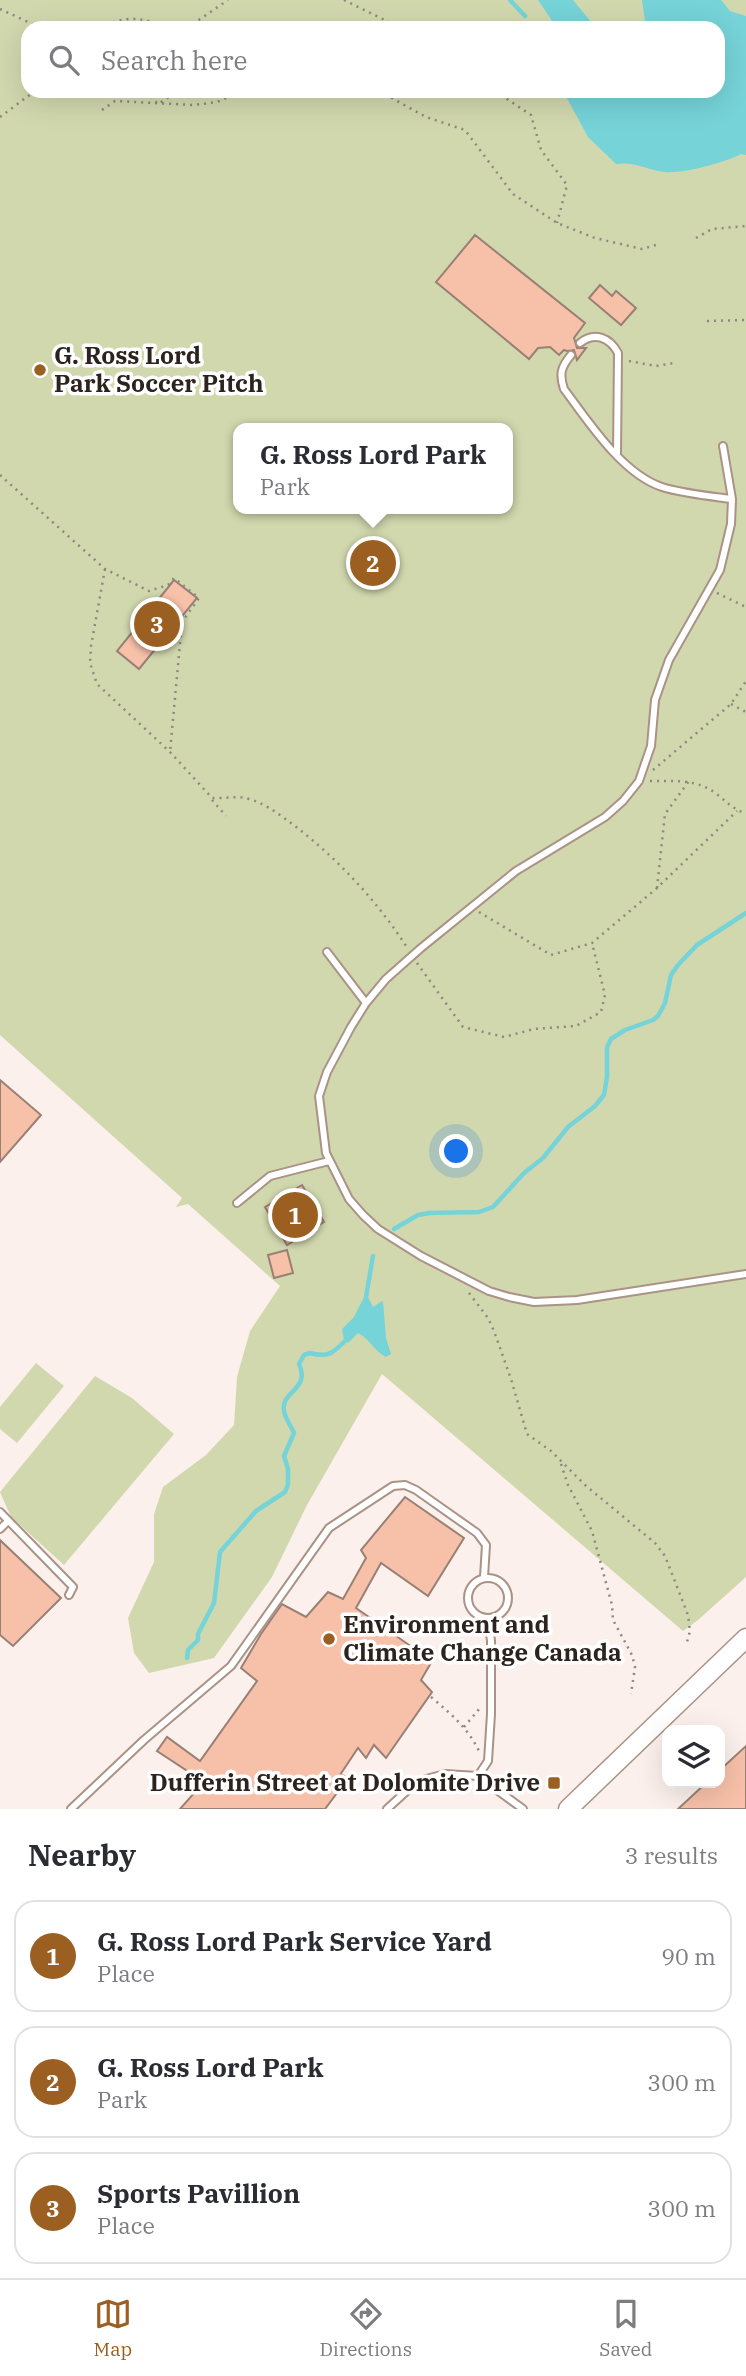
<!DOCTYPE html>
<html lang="en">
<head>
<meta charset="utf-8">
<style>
  :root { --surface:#fff; --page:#f2f2f3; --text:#2b2b33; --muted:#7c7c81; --line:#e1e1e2; --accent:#9b5f21 }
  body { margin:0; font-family:"IBM Plex Serif",serif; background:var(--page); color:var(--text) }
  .controls { position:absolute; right:21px; bottom:21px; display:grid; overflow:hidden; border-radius:14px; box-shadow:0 7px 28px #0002 }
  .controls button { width:63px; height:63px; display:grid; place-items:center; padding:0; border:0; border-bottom:2px solid var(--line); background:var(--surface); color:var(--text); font:35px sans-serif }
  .you { position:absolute; left:457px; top:1152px; width:24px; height:24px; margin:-18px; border:5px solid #fff; border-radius:50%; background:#1a73e8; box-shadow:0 0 0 10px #1a73e833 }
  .badge { display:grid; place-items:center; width:46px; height:46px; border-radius:50%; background:var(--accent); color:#fff; font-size:23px; font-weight:700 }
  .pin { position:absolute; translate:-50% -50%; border:4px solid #fff; box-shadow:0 2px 7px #0006 }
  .popup { position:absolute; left:233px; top:423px; width:280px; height:91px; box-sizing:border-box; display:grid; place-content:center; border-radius:14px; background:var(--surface); filter:drop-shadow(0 2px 5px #0005); font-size:23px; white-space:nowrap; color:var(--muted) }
  .popup b { font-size:26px; color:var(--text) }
  .popup::after { content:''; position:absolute; left:50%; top:100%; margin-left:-14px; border:14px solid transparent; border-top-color:var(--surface) }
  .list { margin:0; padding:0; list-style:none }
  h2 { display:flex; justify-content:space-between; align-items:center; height:91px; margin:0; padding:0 28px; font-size:30px }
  h2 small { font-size:23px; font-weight:400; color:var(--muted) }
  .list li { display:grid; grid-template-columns:46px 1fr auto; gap:21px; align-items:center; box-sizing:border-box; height:112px; margin:0 14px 14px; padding:0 14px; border:2px solid var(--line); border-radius:21px }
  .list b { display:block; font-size:26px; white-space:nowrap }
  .list p { margin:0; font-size:23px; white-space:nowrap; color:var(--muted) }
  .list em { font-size:23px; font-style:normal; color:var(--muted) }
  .icon { flex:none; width:38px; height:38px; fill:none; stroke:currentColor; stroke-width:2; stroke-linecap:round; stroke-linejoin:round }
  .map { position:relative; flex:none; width:746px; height:1809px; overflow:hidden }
  .search { position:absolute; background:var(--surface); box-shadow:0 7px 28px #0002; left:21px; right:21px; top:21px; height:77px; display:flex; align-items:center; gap:18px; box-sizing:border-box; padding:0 24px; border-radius:21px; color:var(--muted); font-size:26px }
  .sheet { height:469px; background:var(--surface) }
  nav { display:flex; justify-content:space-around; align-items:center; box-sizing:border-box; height:98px; border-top:2px solid var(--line); background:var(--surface); font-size:19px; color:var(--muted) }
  nav a { display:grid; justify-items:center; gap:4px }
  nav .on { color:var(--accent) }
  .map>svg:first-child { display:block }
  .green { fill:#d1d8ae; fill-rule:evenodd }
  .water { fill:#76d3d8 }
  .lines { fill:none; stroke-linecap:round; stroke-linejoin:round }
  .stream { stroke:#76d3d8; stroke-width:4.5 }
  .building { fill:#f7c0a8; stroke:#988075; stroke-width:2 }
  .service-casing { stroke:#ab9286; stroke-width:10 }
  .secondary-casing { stroke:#ab9286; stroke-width:21 }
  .path { stroke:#908681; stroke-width:2.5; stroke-dasharray:2 5; stroke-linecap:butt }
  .service { stroke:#fff; stroke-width:6 }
  .secondary { stroke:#fff; stroke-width:18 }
  .poi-dot { fill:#9b5f21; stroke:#fff; stroke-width:2.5 }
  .labels { text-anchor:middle; stroke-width:7; stroke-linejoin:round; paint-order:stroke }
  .poi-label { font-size:24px; font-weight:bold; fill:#2d231e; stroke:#fff; text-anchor:start }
</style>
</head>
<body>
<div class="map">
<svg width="746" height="1809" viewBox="0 0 746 1809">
  <rect width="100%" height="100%" fill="#fbf0eb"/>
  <path class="green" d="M 0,0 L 746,0 L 746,1577 L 698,1620 L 683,1631 L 382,1374 L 307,1505 L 272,1577 L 214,1658 L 149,1673 L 134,1653 L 128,1618 L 154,1562 L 154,1514 L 163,1487 L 206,1455 L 234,1425 L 237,1377 L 250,1331 L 280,1286 L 188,1204 L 176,1207 L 182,1198 L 0,1035 ZM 28,28 L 718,28 L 718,91 L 28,91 ZM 238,428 L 508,428 L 508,509 L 238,509 Z
    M 36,1363 L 64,1386 L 17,1443 L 0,1429 L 0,1407 Z
    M 95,1376 L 132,1398 L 174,1434 L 64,1565 L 11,1517 L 0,1492 Z"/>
  <path class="water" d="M 538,0 L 573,0 L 596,28 L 557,28 Z
    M 642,0 L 721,0 L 730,11 L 746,16 L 746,155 L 741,154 C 726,162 683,174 665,172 C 648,170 634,161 616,164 L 588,137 L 563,91 L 718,91 L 718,28 L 646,28 Z
    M 364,1297 L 368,1297 L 373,1307 L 382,1301 L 383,1302 L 386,1338 L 391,1354 L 386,1357 C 375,1352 370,1339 358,1333 L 348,1343 L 344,1340 L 342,1329 L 354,1317 Z"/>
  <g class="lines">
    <path class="stream" d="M 510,0 L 525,16
      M 394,1229 L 418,1215 L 429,1213 L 479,1212 L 493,1207 L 524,1173 L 543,1158 L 568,1127 L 595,1106 L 604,1095 L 607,1077 L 607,1047 L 611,1039 L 625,1030 L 653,1020 L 658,1016 L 665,1003 L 671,975 L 678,965 L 697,945 L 746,913
      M 366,1297 L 373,1256
      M 187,1658 L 188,1650 L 198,1640 L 198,1634 L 214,1603 L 220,1552 L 256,1511 L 285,1492 L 288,1484 L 288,1469 L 284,1456 L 294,1433 C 291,1426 285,1418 284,1411 C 280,1391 311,1390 299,1364 L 304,1355 L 310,1353 C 328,1358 333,1353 345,1341"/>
  </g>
  <path class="building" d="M 475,235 L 585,323 L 574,338 L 577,348 L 586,348 L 577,360 L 574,350 L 567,351 L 564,350 L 559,355 L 550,347 L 538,348 L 529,359 L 436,282 Z
    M 600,285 L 612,296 L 616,291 L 636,308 L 621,325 L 589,298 Z
    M 174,580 L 197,598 L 139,669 L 117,651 Z
    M 0,1080 L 41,1115 L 0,1162 Z
    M 302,1185 L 324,1222 L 287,1245 L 265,1207 Z
    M 287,1250 L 293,1273 L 274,1278 L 268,1255 Z
    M 405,1497 L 464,1538 L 428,1596 L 381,1563 L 356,1608 L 432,1661 L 421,1680 L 432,1692 L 386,1758 L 374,1745 L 366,1758 L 358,1748 L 340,1775 L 349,1777 L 325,1809 L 180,1809 L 204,1782 L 157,1751 L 167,1737 L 200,1761 L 257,1681 L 241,1668 L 261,1634 L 282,1604 L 306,1617 L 328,1592 L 343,1599 L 366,1558 L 361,1550 Z
    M 0,1540 L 61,1598 L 13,1646 L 0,1635 Z
    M 746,1746 L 746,1809 L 678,1809 L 706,1783 L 720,1783 L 720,1770 Z"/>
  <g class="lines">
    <defs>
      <path id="service" d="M 580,343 C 595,331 610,338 618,353 L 617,454
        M 571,355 C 561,367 559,374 564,389 C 588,421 622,474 662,487 C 685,494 709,496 732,499
        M 723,446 L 732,499 L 731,524 L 720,570 L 669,660 L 655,700 L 651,746 L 639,781 L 623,801 L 605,817 L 516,871 L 421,948 L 386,979 L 366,1003 L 351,1027 L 327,1072 L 319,1096 L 326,1153 L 349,1199 L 363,1215 L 378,1229 L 421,1256 L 489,1291 L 509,1297 L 534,1302 L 577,1300 L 746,1274
        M 327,952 L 366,1003
        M 237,1203 L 270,1176 L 329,1161
        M 0,1512 L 73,1587 L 69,1595
        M 0,1529 L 8,1521
        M468 1598a20 20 0 1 1 40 0a20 20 0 1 1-40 0Z
        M 478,1776 L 488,1761 L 491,1714 L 491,1641 L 488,1618
        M 71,1809 L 144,1740 L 231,1666 L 329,1528 L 393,1486 L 405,1485 L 416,1490 L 477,1533 L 486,1545 L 484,1577
        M 387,1809 L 411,1787 L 426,1779 L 445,1774 L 478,1776 L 523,1809"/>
      <path id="secondary" d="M 568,1809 L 746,1638"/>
    </defs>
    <use href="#service" class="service-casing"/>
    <use href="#secondary" class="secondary-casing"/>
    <path class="path" d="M 344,0 L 401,28
      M 0,9 L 41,28
      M 100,28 C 122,16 143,16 166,28
      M 187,28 L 228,0
      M 146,91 L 158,104 L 178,91
      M 379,91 L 426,117 L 465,130 L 513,194 L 557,223 L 595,238 L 642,249 L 659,244
      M 495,91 L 531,115 L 541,150 L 567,185 L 557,223
      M 102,110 L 115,101 L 194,105 L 217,102 L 243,91
      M 0,117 L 35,91
      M 696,238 L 712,229 L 746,226
      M 707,321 L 746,320
      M 629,361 L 656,366 L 674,363
      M 0,475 L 105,569 L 149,591 L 168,585 L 174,578 L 199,598 L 182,622 L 170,752
      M 105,569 L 91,646 L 90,663 L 97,684 L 170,752 L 212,798 C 224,799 236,795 249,799 C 267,804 281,816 295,826 C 339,860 378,902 408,949
      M 717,593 L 746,607
      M 731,704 L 746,712
      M 653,770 L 731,704 L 746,681
      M 650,781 C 673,781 695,779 714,792 C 725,800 733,810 746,813
      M 212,800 L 226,816
      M 657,888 L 665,814 L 689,781
      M 479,912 L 551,955 L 592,943 L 657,888 L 737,811
      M 417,963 L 463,1027 L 504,1037 L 534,1029 L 576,1026 L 601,1012 L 605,995 L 592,943
      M 469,1293 L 488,1318 L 494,1331 L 511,1379 L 527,1434 L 551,1451 L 585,1485 L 655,1543 L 665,1556 L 688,1615 L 690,1631 L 687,1642
      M 561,1464 L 568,1485 L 592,1531 L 612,1605 L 613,1620 L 632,1655 L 635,1667 L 631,1694
      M 431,1697 C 451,1714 467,1727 479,1751
      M 464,1727 L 480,1708"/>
    <use href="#service" class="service"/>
    <use href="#secondary" class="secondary"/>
  </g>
  <g class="poi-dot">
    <circle cx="40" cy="370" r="7"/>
    <circle cx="329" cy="1639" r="7"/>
    <rect x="547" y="1776" width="14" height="14" rx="3.5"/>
  </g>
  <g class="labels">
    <g class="poi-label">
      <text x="54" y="364">G. Ross Lord<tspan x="54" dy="28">Park Soccer Pitch</tspan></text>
      <text x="343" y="1633">Environment and<tspan x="343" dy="28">Climate Change Canada</tspan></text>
      <text x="540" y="1791" text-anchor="end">Dufferin Street at Dolomite Drive</text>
    </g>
  </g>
</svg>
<div class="controls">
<button><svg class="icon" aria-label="layers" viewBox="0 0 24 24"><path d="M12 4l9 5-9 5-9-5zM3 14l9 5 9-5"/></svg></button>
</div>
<div class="you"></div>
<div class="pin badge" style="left:295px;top:1215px">1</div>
<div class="pin badge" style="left:373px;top:563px">2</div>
<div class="popup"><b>G. Ross Lord Park</b>Park</div>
<div class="pin badge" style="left:157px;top:624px">3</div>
<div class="search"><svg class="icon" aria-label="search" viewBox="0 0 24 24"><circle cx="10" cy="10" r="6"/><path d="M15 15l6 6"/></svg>Search here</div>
</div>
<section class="sheet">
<h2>Nearby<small>3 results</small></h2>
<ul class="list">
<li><span class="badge">1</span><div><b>G. Ross Lord Park Service Yard</b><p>Place</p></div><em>90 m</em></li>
<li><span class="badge">2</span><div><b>G. Ross Lord Park</b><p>Park</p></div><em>300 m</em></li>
<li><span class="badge">3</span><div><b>Sports Pavillion</b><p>Place</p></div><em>300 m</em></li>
</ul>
</section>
<nav>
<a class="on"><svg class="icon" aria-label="map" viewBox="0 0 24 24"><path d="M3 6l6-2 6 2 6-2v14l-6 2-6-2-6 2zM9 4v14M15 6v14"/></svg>Map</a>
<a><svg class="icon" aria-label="directions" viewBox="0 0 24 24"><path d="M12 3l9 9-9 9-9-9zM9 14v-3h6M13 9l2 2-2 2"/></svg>Directions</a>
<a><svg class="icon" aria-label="saved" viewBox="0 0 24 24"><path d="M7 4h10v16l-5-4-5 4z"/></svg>Saved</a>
</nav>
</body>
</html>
